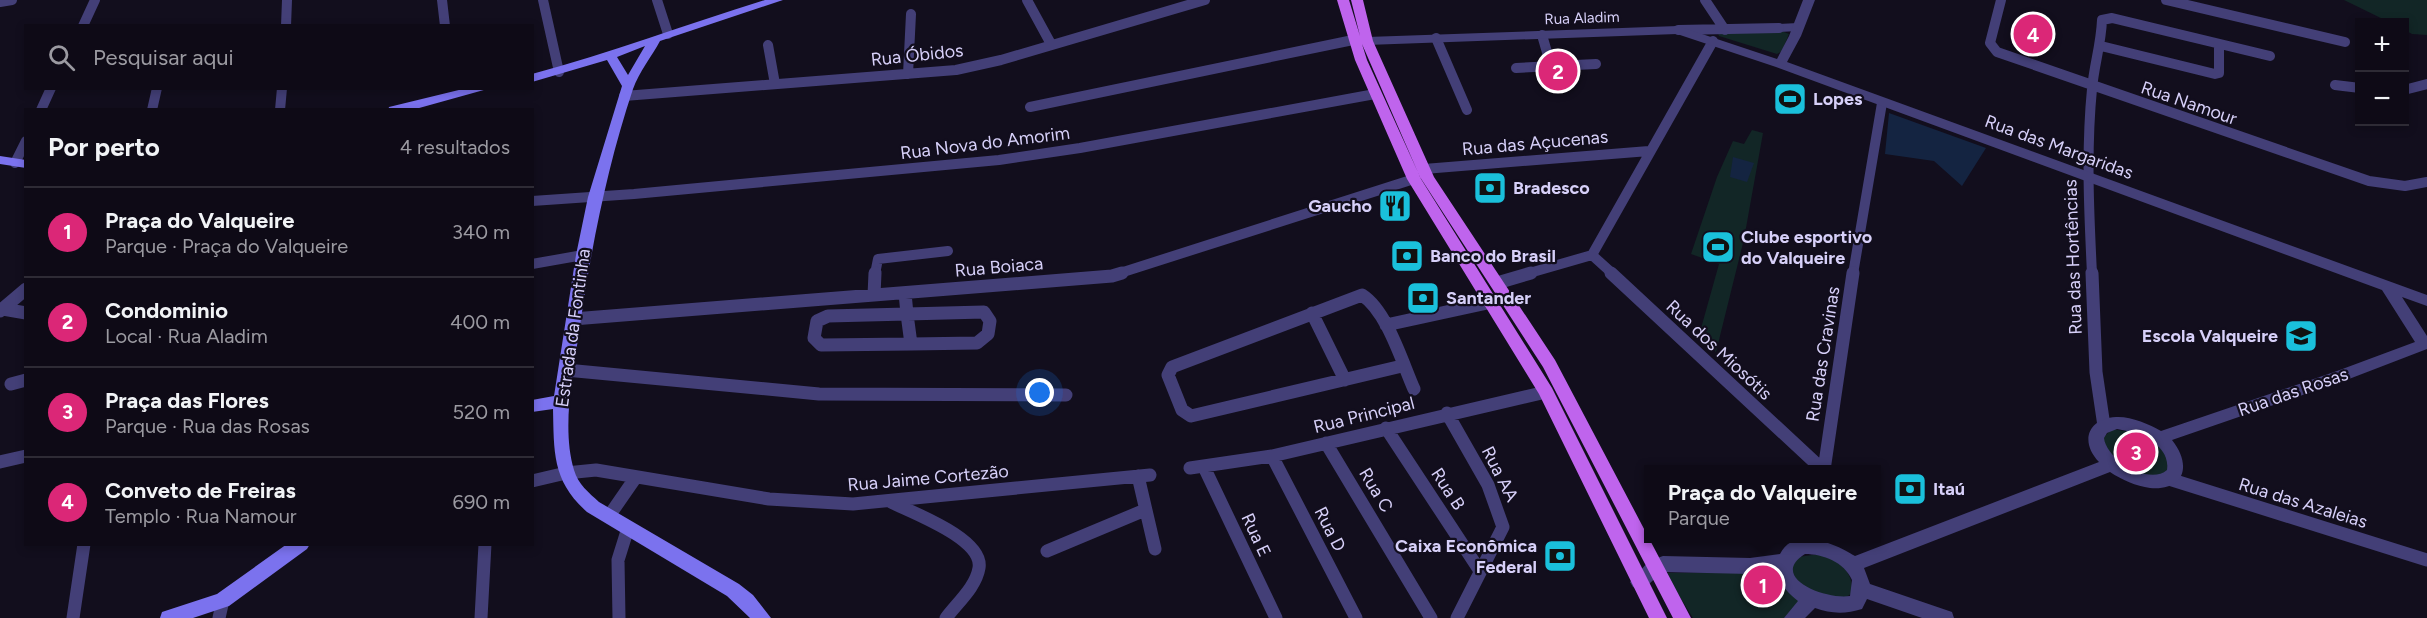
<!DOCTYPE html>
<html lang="pt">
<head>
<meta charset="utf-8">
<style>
  :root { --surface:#0e0a16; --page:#1c1823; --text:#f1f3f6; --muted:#9b9aa1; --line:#2e2b35; --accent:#db2777 }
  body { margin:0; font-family:Figtree,sans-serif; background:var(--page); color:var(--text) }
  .controls { position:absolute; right:18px; top:18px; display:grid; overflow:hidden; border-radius:0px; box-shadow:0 3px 9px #0003 }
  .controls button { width:54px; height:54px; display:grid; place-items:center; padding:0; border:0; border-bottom:2px solid var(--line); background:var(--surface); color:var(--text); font:30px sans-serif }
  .you { position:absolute; left:1040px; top:393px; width:21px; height:21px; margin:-15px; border:4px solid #fff; border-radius:50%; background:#1a73e8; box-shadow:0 0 0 9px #1a73e833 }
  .badge { display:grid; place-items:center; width:39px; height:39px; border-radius:50%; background:var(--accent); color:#fff; font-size:20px; font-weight:700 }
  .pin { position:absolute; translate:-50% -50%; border:3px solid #fff; box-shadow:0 2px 6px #0006 }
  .popup { position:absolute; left:1644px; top:465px; width:237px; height:78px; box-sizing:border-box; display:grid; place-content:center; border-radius:0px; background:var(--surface); filter:drop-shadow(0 2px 4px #0005); font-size:20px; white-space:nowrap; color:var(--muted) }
  .popup b { font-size:22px; color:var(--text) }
  .popup::after { content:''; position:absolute; left:50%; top:100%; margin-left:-12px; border:12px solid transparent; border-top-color:var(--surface) }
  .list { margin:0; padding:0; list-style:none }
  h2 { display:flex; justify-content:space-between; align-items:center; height:78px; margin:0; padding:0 24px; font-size:26px }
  h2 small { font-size:20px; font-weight:400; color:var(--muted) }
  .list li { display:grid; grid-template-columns:39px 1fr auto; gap:18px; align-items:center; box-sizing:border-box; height:90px; padding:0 24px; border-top:2px solid var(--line) }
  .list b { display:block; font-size:22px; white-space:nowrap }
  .list p { margin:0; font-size:20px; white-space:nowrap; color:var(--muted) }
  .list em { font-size:20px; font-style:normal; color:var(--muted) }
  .icon { flex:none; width:33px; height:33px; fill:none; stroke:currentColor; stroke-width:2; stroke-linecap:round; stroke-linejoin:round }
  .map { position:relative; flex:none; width:2427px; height:618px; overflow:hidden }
  .search { position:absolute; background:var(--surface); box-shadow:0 3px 9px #0003; left:24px; top:24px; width:510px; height:66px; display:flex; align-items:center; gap:15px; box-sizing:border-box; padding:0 21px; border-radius:0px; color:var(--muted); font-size:22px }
  .panel { position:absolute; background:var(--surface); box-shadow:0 3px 9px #0003; left:24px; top:108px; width:510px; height:438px; border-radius:0px }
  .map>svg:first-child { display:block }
  .green { fill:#122626 }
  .water { fill:#142441 }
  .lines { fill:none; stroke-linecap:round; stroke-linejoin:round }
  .pedestrian { stroke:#433f77; stroke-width:8 }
  .minor-far1 { stroke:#433f77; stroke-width:10 }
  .minor { stroke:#433f77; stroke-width:13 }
  .tertiary { fill:#433f77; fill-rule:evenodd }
  .secondary { fill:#7b72ee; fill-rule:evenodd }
  .primary { fill:#bf64ed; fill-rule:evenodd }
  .labels { text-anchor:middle; stroke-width:4.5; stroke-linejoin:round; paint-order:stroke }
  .far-street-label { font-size:15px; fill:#d7d0f9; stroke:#120e1d }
  .street-label { font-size:18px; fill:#d7d0f9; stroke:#120e1d }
  .poi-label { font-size:18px; font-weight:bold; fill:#d7d0f9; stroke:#120e1d; text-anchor:start }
</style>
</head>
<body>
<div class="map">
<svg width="2427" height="618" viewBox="0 0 2427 618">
  <rect width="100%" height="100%" fill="#120e1d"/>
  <path class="green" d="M 2344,0 L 2427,0 L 2427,35 L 2412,34 L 2405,30 L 2404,22 L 2389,22 Z
    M 1784,32 L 1789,34 L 1782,51 L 1777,54 L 1719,36 L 1718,33 Z
    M 1752,130 L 1763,133 L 1744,239 L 1716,352 L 1698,339 L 1719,264 L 1691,254 L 1717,177 L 1733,141 L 1744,144 Z
    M 2112,429 L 2142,434 L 2172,455 L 2171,476 L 2133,475 L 2100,450 L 2104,437 Z
    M 1820,554 C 1839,560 1854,572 1852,593 L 1845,598 L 1815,600 L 1787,618 L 1693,618 L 1665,573 L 1765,572 L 1798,557 Z"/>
  <path class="water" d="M 1889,113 L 1986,148 L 1962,186 L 1934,161 L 1885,154 Z
    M 1733,157 L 1754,163 L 1747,182 L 1730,177 Z"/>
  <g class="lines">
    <path class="pedestrian" d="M 1779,28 L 1798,27"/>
    <path class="minor-far1" d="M 442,0 L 445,26
      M 543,0 L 559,72
      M 657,0 L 668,34
      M 1027,0 L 1051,44
      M 1705,0 L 1725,30
      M 2001,0 L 1990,43 L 1997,52 L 2369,181 L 2405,186 L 2427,182
      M 2166,0 L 2345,42
      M 0,2 L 12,0
      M 83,26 L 95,0
      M 286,26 L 287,0
      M 1678,30 L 1779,28
      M 1542,35 L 1551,66
      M 1436,38 L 1467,110
      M 768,45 L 775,84
      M 2101,46 L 2215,74 L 2219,73 L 2219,45
      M 1516,68 L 1596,64
      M 908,74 L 911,14
      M 2335,85 L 2360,88
      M 2404,90 L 2427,84
      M 624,96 L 956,70 L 1001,60 L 1205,0
      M 1030,107 L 1353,40
      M 41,110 L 51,88
      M 152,110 L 157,88
      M 280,110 L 282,88
      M 15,163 L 26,141
      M 1424,169 L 1649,151
      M 532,201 L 634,194 L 999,160 L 1080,148 L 1375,94
      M 1592,255 L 1613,274
      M 532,264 L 583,255
      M 875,274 L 878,259 L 948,251
      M 1117,274 L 1414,179
      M 1526,274 L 1592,255 L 1713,41
      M 1853,274 L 1882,103
      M 2092,274 C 2089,213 2086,150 2092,89 C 2094,65 2101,45 2102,20 L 2112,18 L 2270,56"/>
    <path class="minor" d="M 1611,273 L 1823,470
      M 2092,273 L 2096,372 L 2104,426
      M 1497,283 L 1531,273
      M 905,293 L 907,314
      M 874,295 L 875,273
      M 3,309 L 26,313
      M 0,311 L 26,289
      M 1312,313 L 1345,380
      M 907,314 L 911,344
      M 907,314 L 828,316 L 817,321 L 814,338 L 821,345 L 911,344
      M 907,314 L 984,312 L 990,321 L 988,334 L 977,343 L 911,344
      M 573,319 L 1112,276 L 1122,273
      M 1386,325 L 1492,302
      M 1402,366 L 1191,416 L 1182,410 L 1168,375 L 1172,367 L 1362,295 C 1387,311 1402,362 1414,389
      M 566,370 L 819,394 L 1066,395
      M 11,384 L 26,380
      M 1447,413 L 1488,485 L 1503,527 L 1457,618
      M 1386,428 L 1480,571
      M 1326,443 L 1431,618
      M 1272,456 L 1356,618
      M 0,462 L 26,456
      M 1204,467 L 1276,618
      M 1190,468 L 1272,456 L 1546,392
      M 1824,470 L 1853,273
      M 1138,476 L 1155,549
      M 2169,479 L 2427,560
      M 532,481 L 566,473 L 596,470 L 769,499 L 853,504 L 1150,475
      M 891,502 C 913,513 984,539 979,568 C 976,587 957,603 946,618
      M 609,516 L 636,477
      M 1047,551 L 1145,510
      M 73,618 L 84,544
      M 219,618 L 223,600
      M 481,618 L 485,544
      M 619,618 L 618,560 L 628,528"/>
    <path class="tertiary" d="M 1803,0 L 1815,0 L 1801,36 L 1787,62 L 2427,295 L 2427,306 L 2402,297 L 2427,336 L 2427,349 L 2349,379 L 2172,440 C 2192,465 2185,491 2150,488 C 2136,486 2122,480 2110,472 L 1864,568 L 1870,584 L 1952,612 L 1954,618 L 1922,618 L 1867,599 L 1862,609 C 1846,614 1831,614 1815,608 L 1805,618 L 1784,618 L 1798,601 C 1787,592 1779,584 1776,570 L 1750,574 L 1663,572 C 1652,578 1647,593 1633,587 L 1630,582 L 1649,561 L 1663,556 L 1750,558 L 1780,554 C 1794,525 1836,544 1855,556 L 2099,462 C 2080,442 2087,419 2116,417 C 2130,416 2149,424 2161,431 L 2337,371 L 2415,342 L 2382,290 L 1776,67 L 1677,34 L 1367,45 L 1361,41 L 1367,37 L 1678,26 L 1777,59 L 1789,36 ZM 2117,429 C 2137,432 2171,444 2167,470 C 2149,486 2106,459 2104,438 L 2107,433 ZM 1805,554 C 1823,554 1844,562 1852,580 L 1850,596 C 1825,600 1768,577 1805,554 Z"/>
    <path class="secondary" d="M 765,0 L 783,0 L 660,41 C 652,56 639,72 633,89 C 606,170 590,254 578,339 C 572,379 562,430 574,470 C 578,484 589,493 599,502 L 739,584 L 753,595 L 771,618 L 750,618 L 727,596 L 587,512 C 552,481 554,452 553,409 L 532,412 L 532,400 L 554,396 L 576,255 L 588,197 L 622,86 L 607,60 L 532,82 L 532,74 C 611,53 687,24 765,0 ZM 645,46 L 628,75 L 617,57 Z
      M 467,88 L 491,88 L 412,110 L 388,110 L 389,107 Z
      M 0,156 L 26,160 L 26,168 L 0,164 Z
      M 287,544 L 310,544 L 307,549 L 229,606 L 193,618 L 160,618 L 162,612 L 217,594 Z"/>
    <path class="primary" d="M 1337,0 L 1349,0 L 1360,36 L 1351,0 L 1363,0 L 1373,41 L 1434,177 L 1555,360 L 1691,618 L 1673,618 L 1543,367 L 1420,177 L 1362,44 L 1367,60 L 1421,179 L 1552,388 L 1667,618 L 1649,618 L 1539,394 L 1407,179 L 1355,60 Z"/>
  </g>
  <defs>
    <symbol id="stadium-square" viewBox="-11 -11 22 22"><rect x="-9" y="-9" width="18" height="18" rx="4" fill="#1ac0db" stroke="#120e1d"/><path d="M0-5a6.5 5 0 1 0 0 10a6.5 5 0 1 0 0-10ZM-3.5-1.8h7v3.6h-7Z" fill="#111"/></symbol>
    <symbol id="bank-square" viewBox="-11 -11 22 22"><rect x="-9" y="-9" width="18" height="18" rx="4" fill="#1ac0db" stroke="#120e1d"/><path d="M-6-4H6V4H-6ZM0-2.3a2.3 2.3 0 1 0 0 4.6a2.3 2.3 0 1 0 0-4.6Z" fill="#111"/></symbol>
    <symbol id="restaurant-square" viewBox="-11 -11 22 22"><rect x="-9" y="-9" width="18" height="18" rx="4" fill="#1ac0db" stroke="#120e1d"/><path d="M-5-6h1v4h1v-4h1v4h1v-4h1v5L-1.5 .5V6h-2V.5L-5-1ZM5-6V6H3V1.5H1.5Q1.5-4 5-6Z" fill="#111"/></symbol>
    <symbol id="school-square" viewBox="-11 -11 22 22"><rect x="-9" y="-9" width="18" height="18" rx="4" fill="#1ac0db" stroke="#120e1d"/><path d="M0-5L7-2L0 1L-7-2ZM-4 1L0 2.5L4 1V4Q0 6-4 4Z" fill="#111"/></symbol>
  </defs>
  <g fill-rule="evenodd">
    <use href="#stadium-square" x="1771" y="80" width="38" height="38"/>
    <use href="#bank-square" x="1471" y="169" width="38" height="38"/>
    <use href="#restaurant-square" x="1376" y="187" width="38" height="38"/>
    <use href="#stadium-square" x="1699" y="228" width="38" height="38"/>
    <use href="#bank-square" x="1388" y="237" width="38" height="38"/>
    <use href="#bank-square" x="1404" y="279" width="38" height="38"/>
    <use href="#school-square" x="2282" y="317" width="38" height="38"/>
    <use href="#bank-square" x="1891" y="470" width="38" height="38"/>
    <use href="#bank-square" x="1541" y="537" width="38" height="38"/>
  </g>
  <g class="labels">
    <g class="far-street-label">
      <text transform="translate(1582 18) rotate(-2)" y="5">Rua Aladim</text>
    </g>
    <g class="street-label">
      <text transform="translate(917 55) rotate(-6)" y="6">Rua Óbidos</text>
      <text transform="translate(2189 103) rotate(19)" y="6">Rua Namour</text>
      <text transform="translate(985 143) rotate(-7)" y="6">Rua Nova do Amorim</text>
      <text transform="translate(1535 143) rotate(-5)" y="6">Rua das Açucenas</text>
      <text transform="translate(2059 147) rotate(20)" y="6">Rua das Margaridas</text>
      <text transform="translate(2073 257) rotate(-92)" y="6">Rua das Hortências</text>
      <text transform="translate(999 267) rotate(-5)" y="6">Rua Boiaca</text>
      <text transform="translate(573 328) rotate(-82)" y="6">Estrada da Fontinha</text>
      <text transform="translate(1719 350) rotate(43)" y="6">Rua dos Miosótis</text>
      <text transform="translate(1823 354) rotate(-81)" y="6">Rua das Cravinas</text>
      <text transform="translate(2293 392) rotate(-19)" y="6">Rua das Rosas</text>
      <text transform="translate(1364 415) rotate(-14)" y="6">Rua Principal</text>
      <text transform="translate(1500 474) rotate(63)" y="6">Rua AA</text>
      <text transform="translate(928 478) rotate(-5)" y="6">Rua Jaime Cortezão</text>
      <text transform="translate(1448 489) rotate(57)" y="6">Rua B</text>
      <text transform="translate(1376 490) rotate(59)" y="6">Rua C</text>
      <text transform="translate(2303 503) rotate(17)" y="6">Rua das Azaleias</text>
      <text transform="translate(1330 529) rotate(63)" y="6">Rua D</text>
      <text transform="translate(1256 535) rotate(65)" y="6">Rua E</text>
    </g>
    <g class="poi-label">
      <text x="1813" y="105">Lopes</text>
      <text x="1513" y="194">Bradesco</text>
      <text x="1372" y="212" text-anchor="end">Gaucho</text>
      <text x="1741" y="243">Clube esportivo<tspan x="1741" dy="21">do Valqueire</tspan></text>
      <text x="1430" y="262">Banco do Brasil</text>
      <text x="1446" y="304">Santander</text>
      <text x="2278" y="342" text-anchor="end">Escola Valqueire</text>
      <text x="1933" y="495">Itaú</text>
      <text x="1537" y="552" text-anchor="end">Caixa Econômica<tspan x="1537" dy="21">Federal</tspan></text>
    </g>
  </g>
</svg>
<div class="controls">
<button>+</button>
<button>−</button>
</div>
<div class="you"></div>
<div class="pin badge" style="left:1763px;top:585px">1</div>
<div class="popup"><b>Praça do Valqueire</b>Parque</div>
<div class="pin badge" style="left:1558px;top:71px">2</div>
<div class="pin badge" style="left:2136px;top:452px">3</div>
<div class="pin badge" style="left:2033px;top:34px">4</div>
<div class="search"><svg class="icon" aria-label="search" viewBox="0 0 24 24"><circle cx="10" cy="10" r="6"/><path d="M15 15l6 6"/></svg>Pesquisar aqui</div>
<section class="panel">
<h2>Por perto<small>4 resultados</small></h2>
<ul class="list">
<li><span class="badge">1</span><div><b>Praça do Valqueire</b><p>Parque · Praça do Valqueire</p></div><em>340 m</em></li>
<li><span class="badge">2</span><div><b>Condominio</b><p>Local · Rua Aladim</p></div><em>400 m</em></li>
<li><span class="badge">3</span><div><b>Praça das Flores</b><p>Parque · Rua das Rosas</p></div><em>520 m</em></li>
<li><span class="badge">4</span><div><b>Conveto de Freiras</b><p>Templo · Rua Namour</p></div><em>690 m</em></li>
</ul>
</section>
</div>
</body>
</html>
